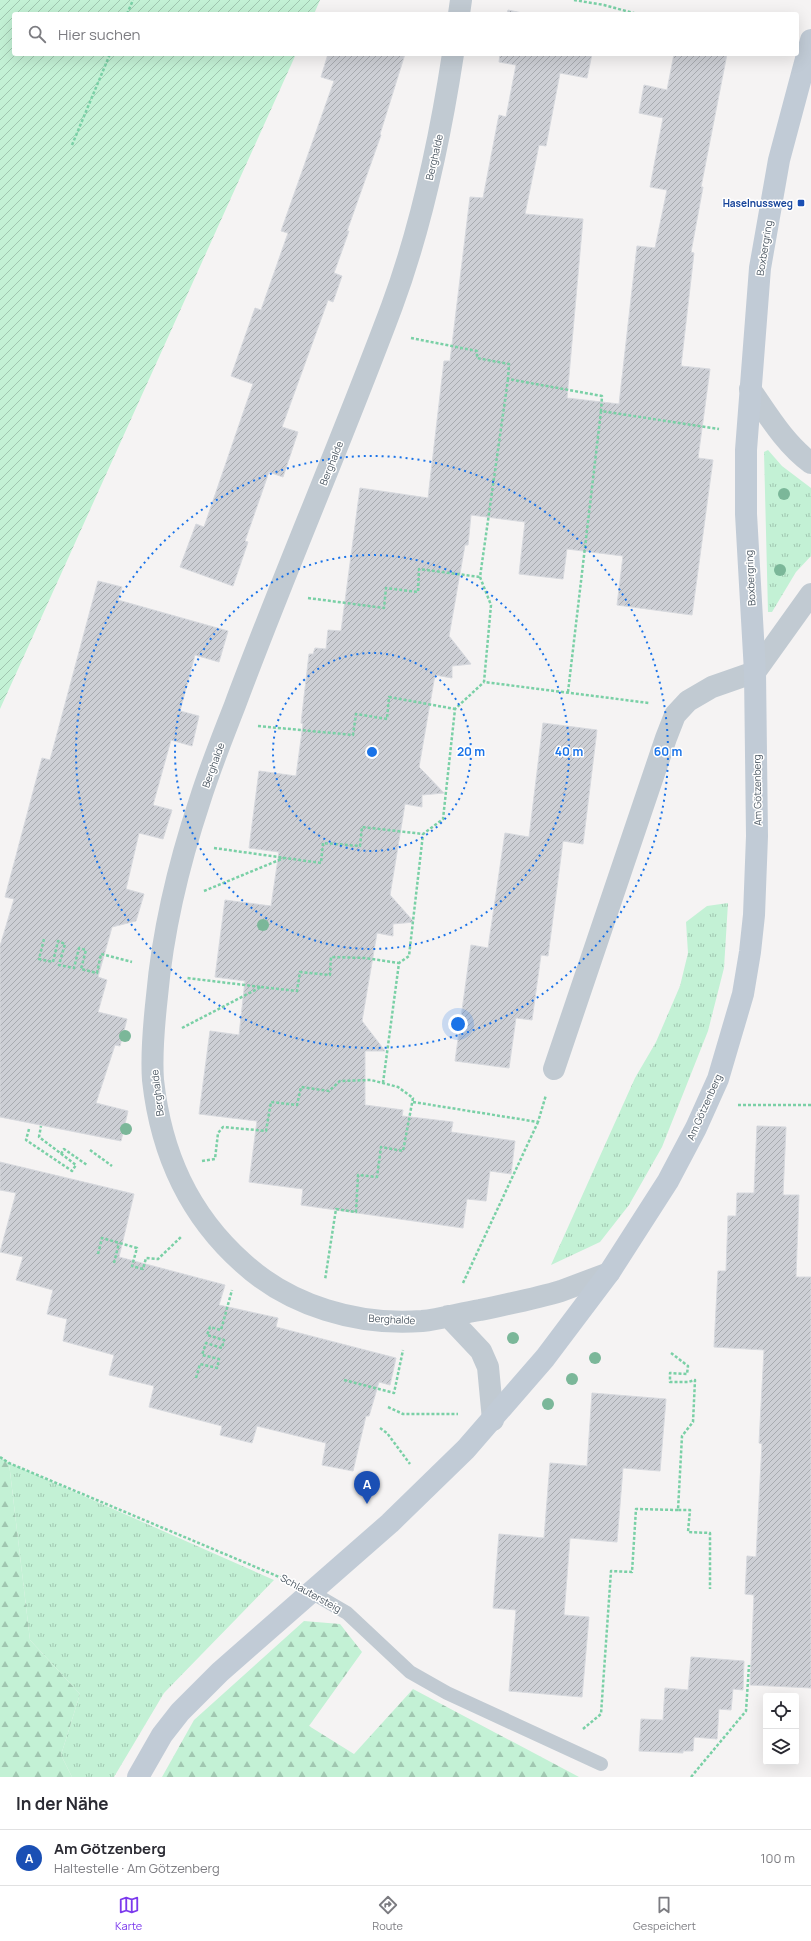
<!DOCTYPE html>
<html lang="de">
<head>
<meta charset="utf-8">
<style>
  :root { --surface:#fff; --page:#f2f2f3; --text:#2b2b33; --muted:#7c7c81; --line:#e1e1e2; --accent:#7c3aed }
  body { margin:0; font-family:Manrope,sans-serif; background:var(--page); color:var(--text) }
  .controls { position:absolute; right:12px; bottom:12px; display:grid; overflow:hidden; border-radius:4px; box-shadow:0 4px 16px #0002 }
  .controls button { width:36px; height:36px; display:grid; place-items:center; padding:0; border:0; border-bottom:1px solid var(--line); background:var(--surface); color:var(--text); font:20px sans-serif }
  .you { position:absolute; left:458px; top:1024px; width:14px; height:14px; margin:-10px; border:3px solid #fff; border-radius:50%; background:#1a73e8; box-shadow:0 0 0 6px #1a73e833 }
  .badge { display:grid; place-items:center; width:26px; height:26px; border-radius:50%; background:var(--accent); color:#fff; font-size:13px; font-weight:700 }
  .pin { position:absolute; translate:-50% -33px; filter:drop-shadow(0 1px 2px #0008) }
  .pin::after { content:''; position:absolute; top:21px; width:14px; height:12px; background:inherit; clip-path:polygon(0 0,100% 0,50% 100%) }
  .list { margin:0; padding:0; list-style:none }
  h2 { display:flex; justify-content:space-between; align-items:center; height:52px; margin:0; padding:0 16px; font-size:17px }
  h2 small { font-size:13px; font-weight:400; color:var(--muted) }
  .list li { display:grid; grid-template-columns:26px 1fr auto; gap:12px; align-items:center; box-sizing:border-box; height:56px; padding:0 16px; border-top:1px solid var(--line) }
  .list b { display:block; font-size:15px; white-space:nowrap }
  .list p { margin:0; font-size:13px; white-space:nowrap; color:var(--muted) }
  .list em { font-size:13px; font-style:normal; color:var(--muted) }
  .icon { flex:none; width:22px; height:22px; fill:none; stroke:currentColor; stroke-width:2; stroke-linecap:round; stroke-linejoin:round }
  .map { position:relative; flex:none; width:811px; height:1777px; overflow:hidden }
  .search { position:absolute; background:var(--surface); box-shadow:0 4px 16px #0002; left:12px; right:12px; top:12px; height:44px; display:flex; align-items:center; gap:10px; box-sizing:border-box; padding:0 14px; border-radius:4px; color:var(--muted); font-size:15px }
  .sheet { height:108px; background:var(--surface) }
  nav { display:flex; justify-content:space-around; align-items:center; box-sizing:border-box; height:56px; border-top:1px solid var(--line); background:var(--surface); font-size:11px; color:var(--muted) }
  nav a { display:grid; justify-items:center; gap:2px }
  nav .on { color:var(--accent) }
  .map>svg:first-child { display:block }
  .grass { fill:url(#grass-tufts) }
  .forest { fill:url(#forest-firs) }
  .garden { fill:url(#garden-furrows) }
  .building { fill:url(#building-hatch); stroke:#d7d9de }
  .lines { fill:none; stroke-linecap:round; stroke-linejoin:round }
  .path { stroke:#7ad0a6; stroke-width:2.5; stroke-dasharray:3 2; stroke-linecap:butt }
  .lane { stroke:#c1cad2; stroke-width:14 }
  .street { stroke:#c1cad2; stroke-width:22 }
  .secondary { stroke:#c1cbd6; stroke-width:22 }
  .tree { fill:#7bb799 }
  .ring { fill:none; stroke:#1a73e8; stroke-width:2; stroke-dasharray:2 4 }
  .transit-dot { fill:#1a4fb4; stroke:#fff; stroke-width:1.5 }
  .labels { text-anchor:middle; stroke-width:3; stroke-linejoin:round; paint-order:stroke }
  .street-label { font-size:10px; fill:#4a5661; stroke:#fff }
  .transit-label { font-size:10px; font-weight:bold; fill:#164399; stroke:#fff; text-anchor:end }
  .centre { fill:#1a73e8; stroke:#fff; stroke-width:2 }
  .ring-label { font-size:12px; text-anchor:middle; font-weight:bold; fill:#1a73e8; stroke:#fff; stroke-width:3; stroke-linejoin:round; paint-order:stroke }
</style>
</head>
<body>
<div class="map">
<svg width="811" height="1777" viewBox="0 0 811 1777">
  <defs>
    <pattern id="grass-tufts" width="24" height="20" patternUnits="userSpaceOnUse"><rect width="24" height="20" fill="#c3f1d5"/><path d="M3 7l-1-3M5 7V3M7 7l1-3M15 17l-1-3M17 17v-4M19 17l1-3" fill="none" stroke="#a0c6b0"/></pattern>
    <pattern id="forest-firs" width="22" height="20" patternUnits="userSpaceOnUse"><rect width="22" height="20" fill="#c3f1d5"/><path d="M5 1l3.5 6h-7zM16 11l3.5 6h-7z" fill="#a0c6b0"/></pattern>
    <pattern id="garden-furrows" width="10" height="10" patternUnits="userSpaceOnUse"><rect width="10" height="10" fill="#c3f1d5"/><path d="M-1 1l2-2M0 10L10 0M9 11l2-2" fill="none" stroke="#a0c6b0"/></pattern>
    <pattern id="building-hatch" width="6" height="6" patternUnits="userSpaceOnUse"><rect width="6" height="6" fill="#cdcfd5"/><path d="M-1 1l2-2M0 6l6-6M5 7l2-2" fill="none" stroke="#a8abb0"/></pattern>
  </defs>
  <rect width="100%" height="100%" fill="#f5f3f3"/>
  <path class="grass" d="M 768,450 L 782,466 L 811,488 L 811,556 L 796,572 L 772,612 L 768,612 L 764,452 Z
    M 728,903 L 724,968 L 708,1031 L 662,1147 L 629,1205 L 600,1242 L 551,1265 L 635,1078 L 656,1042 L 680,986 L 688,953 L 686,922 L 707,906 Z
    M 9,1463 L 274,1580 L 164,1693 L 114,1777 L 72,1777 L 61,1755 L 80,1694 L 30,1640 Z"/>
  <path class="forest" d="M 0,1457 L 9,1463 L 30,1640 L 80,1694 L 61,1755 L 72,1777 L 0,1777 Z
    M 304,1621 L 340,1624 L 362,1652 L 309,1726 L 354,1754 L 413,1689 L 579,1777 L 162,1777 L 194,1720 Z"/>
  <path class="garden" d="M 0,0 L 320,0 L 314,14 L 14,14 L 14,54 L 296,54 L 0,709 Z"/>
  <path class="building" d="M 508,10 L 527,14 L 507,14 Z
    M 328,54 L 405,54 L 380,134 L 381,135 L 347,231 L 349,231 L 334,273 L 342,276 L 333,302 L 328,300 L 282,427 L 298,432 L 283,477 L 269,472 L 245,541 L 248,542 L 233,586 L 180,567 L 196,524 L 204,527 L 253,384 L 231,376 L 255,308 L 261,310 L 288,233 L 281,231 L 334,81 L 321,77 Z
    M 500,54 L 592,54 L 587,78 L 560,73 L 546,146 L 539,145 L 525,214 L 583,219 L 567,398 L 619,404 L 637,246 L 655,248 L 667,190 L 650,187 L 663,118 L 639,113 L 644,85 L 667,90 L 674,54 L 727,54 L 701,187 L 703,187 L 691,252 L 694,253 L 681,366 L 710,369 L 698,458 L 713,460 L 692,615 L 617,605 L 623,556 L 567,549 L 563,579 L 519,574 L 525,522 L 471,515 L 468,545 L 465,545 L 449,636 L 471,664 L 452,666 L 452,678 L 435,675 L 419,767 L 444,793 L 422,795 L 422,807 L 405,804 L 390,895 L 414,922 L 393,924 L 393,936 L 377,933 L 362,1021 L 385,1051 L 365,1051 L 365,1105 L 403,1110 L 402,1116 L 453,1122 L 451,1132 L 515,1141 L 511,1174 L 490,1171 L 486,1201 L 467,1199 L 463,1228 L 301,1205 L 303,1189 L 249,1182 L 257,1121 L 199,1114 L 210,1031 L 239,1035 L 245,981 L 215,977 L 225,900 L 271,906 L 279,852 L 249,848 L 259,771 L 296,776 L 303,724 L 301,723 L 309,654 L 313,654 L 315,648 L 326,649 L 328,630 L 341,631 L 360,488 L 428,498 L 444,361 L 450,361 L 470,197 L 483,198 L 499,115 L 506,117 L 516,65 L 499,62 Z
    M 98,581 L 122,587 L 118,600 L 228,631 L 219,662 L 195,655 L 180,711 L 199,716 L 192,746 L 171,740 L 153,805 L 172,810 L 163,839 L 139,833 L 126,889 L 144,894 L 136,921 L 112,927 L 98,977 L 107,980 L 98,1012 L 127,1019 L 120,1046 L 115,1045 L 96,1103 L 128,1111 L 121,1141 L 0,1117 L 0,946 L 14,899 L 5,897 L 42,758 L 50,760 Z
    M 543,723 L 597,730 L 583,844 L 563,841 L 548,956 L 541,955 L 532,1020 L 516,1018 L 509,1068 L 455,1061 L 471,945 L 488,948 L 505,833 L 529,837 Z
    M 757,1126 L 786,1127 L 783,1195 L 799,1195 L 796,1277 L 811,1277 L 811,1688 L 750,1685 L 754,1595 L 745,1594 L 747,1556 L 756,1557 L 762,1444 L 759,1443 L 764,1350 L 714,1347 L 718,1271 L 726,1271 L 728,1216 L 736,1216 L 737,1193 L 754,1193 Z
    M 0,1162 L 134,1194 L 119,1257 L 225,1285 L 219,1305 L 278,1318 L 276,1327 L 396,1358 L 390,1385 L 379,1382 L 369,1416 L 366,1416 L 353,1471 L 322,1465 L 326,1443 L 257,1426 L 252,1443 L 220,1435 L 222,1426 L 149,1407 L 154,1386 L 109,1375 L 114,1355 L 63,1341 L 67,1319 L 47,1314 L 53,1290 L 16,1280 L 23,1257 L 0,1252 L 16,1193 L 0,1190 Z
    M 592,1393 L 666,1399 L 660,1471 L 623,1468 L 617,1542 L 570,1538 L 564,1615 L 589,1617 L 582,1697 L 509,1691 L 516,1610 L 493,1608 L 499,1534 L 544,1538 L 550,1463 L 587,1466 Z
    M 691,1657 L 744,1661 L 743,1690 L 733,1689 L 731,1710 L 719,1709 L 717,1739 L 694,1737 L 693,1751 L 683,1751 L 683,1753 L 639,1751 L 641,1719 L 663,1720 L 665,1688 L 688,1690 Z"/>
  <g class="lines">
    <path class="path" d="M 574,0 L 604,5 L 637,14
      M 127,14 L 133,0
      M 72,145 L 110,54
      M 411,338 L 477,351 L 477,358 L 509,364 L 508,379 L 602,396 L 601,411 L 719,429
      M 508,379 L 480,577 L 491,605 L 484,682 L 649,703
      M 308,598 L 384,608 L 386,588 L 418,592 L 419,569 L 480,577
      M 568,692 L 601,411
      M 258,726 L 353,735 L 356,714 L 387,719 L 389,697 L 455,709
      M 214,848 L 321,863 L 323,843 L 360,846 L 362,827 L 423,834 L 443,819 L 455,709 L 484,682
      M 204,891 L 284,858
      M 44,939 L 39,959 L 53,962 L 58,941 L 65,944 L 59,965 L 74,968 L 79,948 L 86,950 L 81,969 L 97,973 L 101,954 L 132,962
      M 261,987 L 297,991 L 300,972 L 330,975 L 331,957 L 365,958 L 399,963
      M 182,1028 L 261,987 L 187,978
      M 383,1083 L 399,963 L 409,956 L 423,834
      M 413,1102 L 538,1122 L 546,1095
      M 738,1105 L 811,1105
      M 29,1129 L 26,1140 L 72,1171 L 76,1165 L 39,1137 L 41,1126
      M 90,1150 L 112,1166
      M 61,1154 L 64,1149 L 87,1165
      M 202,1161 L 215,1159 L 218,1133 L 223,1127 L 266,1131 L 271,1102 L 297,1105 L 301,1087 L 329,1091 L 340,1081 L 371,1080 L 398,1087 L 413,1098 L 403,1151 L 381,1147 L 377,1177 L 358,1175 L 356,1212 L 336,1209 L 325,1280
      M 98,1254 L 102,1238 L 137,1248 L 132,1266 L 143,1269 L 146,1258 L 158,1259 L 181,1237
      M 114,1263 L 119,1243
      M 463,1283 L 538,1122
      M 671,1353 L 688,1366 L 687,1374 L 670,1373 L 670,1382 L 688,1382 L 695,1380 L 693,1422 L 682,1436 L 678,1510 L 690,1510 L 688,1532 L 710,1533 L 710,1589
      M 196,1378 L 200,1364 L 217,1368 L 219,1359 L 202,1355 L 206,1343 L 222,1348 L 224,1340 L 207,1335 L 210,1327 L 221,1330 L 232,1290
      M 344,1380 L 394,1393 L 403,1350
      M 388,1407 L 403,1414 L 458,1414
      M 380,1428 L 387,1433 L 410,1464
      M 0,1457 L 9,1463 L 284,1579
      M 583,1729 L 601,1714 L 611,1571 L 632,1572 L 636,1509 L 678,1510
      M 691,1777 L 746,1711 L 749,1665"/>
    <path class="lane" d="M 311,1592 L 347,1613 L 410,1672 L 447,1693 L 601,1764"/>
    <path class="street" d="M 459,14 L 461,0
      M 453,54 C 440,139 422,225 392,306 C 342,440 285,571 235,705 C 223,736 210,768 200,800 C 179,863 163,929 157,996 C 154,1023 151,1052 153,1080 C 161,1153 188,1214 243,1263 C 290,1306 358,1326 422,1321 C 441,1319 461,1313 480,1310 C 507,1304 535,1299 561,1291 C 577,1285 593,1279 609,1273
      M 750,389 C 768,415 785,444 811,463
      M 554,1069 L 666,738 L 675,715 L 688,701 L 712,687 L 755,672 L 811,594
      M 448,1316 L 481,1351 L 488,1367 L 493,1420"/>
    <path class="secondary" d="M 138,1777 L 162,1735 L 180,1712 L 220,1672 L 390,1523 L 466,1449 L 545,1358 L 609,1273 L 668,1181 L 696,1128 L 718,1079 L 743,994 L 750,952 L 754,915 L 757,836 L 755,672 L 746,514 L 746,450 L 760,268 L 779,160 L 811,40"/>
  </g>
  <g class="tree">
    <circle cx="784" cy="494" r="6"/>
    <circle cx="780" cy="570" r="6"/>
    <circle cx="263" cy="925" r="6"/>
    <circle cx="125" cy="1036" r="6"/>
    <circle cx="126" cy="1129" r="6"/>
    <circle cx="513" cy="1338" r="6"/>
    <circle cx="595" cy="1358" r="6"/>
    <circle cx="572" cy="1379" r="6"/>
    <circle cx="548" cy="1404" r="6"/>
  </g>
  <g class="ring">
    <circle cx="372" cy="752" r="99"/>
    <circle cx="372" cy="752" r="197"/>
    <circle cx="372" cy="752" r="296"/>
  </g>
  <rect class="transit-dot" x="797" y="199" width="8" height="8" rx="2"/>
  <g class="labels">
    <g class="street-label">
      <text transform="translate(434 157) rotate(-77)" y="4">Berghalde</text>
      <text transform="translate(764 248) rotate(-81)" y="4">Boxbergring</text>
      <text transform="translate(331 463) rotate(-68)" y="4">Berghalde</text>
      <text transform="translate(750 578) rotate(-93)" y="4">Boxbergring</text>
      <text transform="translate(213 765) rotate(-70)" y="4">Berghalde</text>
      <text transform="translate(757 790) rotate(-91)" y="4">Am Götzenberg</text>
      <text transform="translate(157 1093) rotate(-97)" y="4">Berghalde</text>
      <text transform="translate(704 1107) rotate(-66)" y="4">Am Götzenberg</text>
      <text transform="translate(392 1319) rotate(3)" y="4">Berghalde</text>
      <text transform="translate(311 1593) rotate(29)" y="4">Schlautersteig</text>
    </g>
    <g class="transit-label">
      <text x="793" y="207">Haselnussweg</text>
    </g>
  </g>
  <circle cx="372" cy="752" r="6" class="centre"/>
  <g class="ring-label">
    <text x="471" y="756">20 m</text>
    <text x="569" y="756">40 m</text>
    <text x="668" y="756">60 m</text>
  </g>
</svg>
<div class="controls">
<button><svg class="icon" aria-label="locate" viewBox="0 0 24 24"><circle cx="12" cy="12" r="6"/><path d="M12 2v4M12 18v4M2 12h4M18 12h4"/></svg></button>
<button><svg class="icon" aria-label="layers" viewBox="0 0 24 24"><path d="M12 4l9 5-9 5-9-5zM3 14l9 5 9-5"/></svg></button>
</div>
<div class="you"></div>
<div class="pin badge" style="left:367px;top:1504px;background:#1a4fb4">A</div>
<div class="search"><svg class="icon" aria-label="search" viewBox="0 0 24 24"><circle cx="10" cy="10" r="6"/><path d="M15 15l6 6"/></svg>Hier suchen</div>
</div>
<section class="sheet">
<h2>In der Nähe<small></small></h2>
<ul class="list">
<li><span class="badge" style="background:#1a4fb4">A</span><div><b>Am Götzenberg</b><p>Haltestelle · Am Götzenberg</p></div><em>100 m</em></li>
</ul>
</section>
<nav>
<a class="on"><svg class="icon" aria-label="map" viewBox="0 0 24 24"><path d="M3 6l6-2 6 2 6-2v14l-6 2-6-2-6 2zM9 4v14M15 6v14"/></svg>Karte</a>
<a><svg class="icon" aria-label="directions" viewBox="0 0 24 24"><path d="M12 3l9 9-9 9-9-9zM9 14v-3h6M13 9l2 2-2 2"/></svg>Route</a>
<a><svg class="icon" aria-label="saved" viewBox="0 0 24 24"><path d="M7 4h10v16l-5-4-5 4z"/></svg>Gespeichert</a>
</nav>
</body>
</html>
